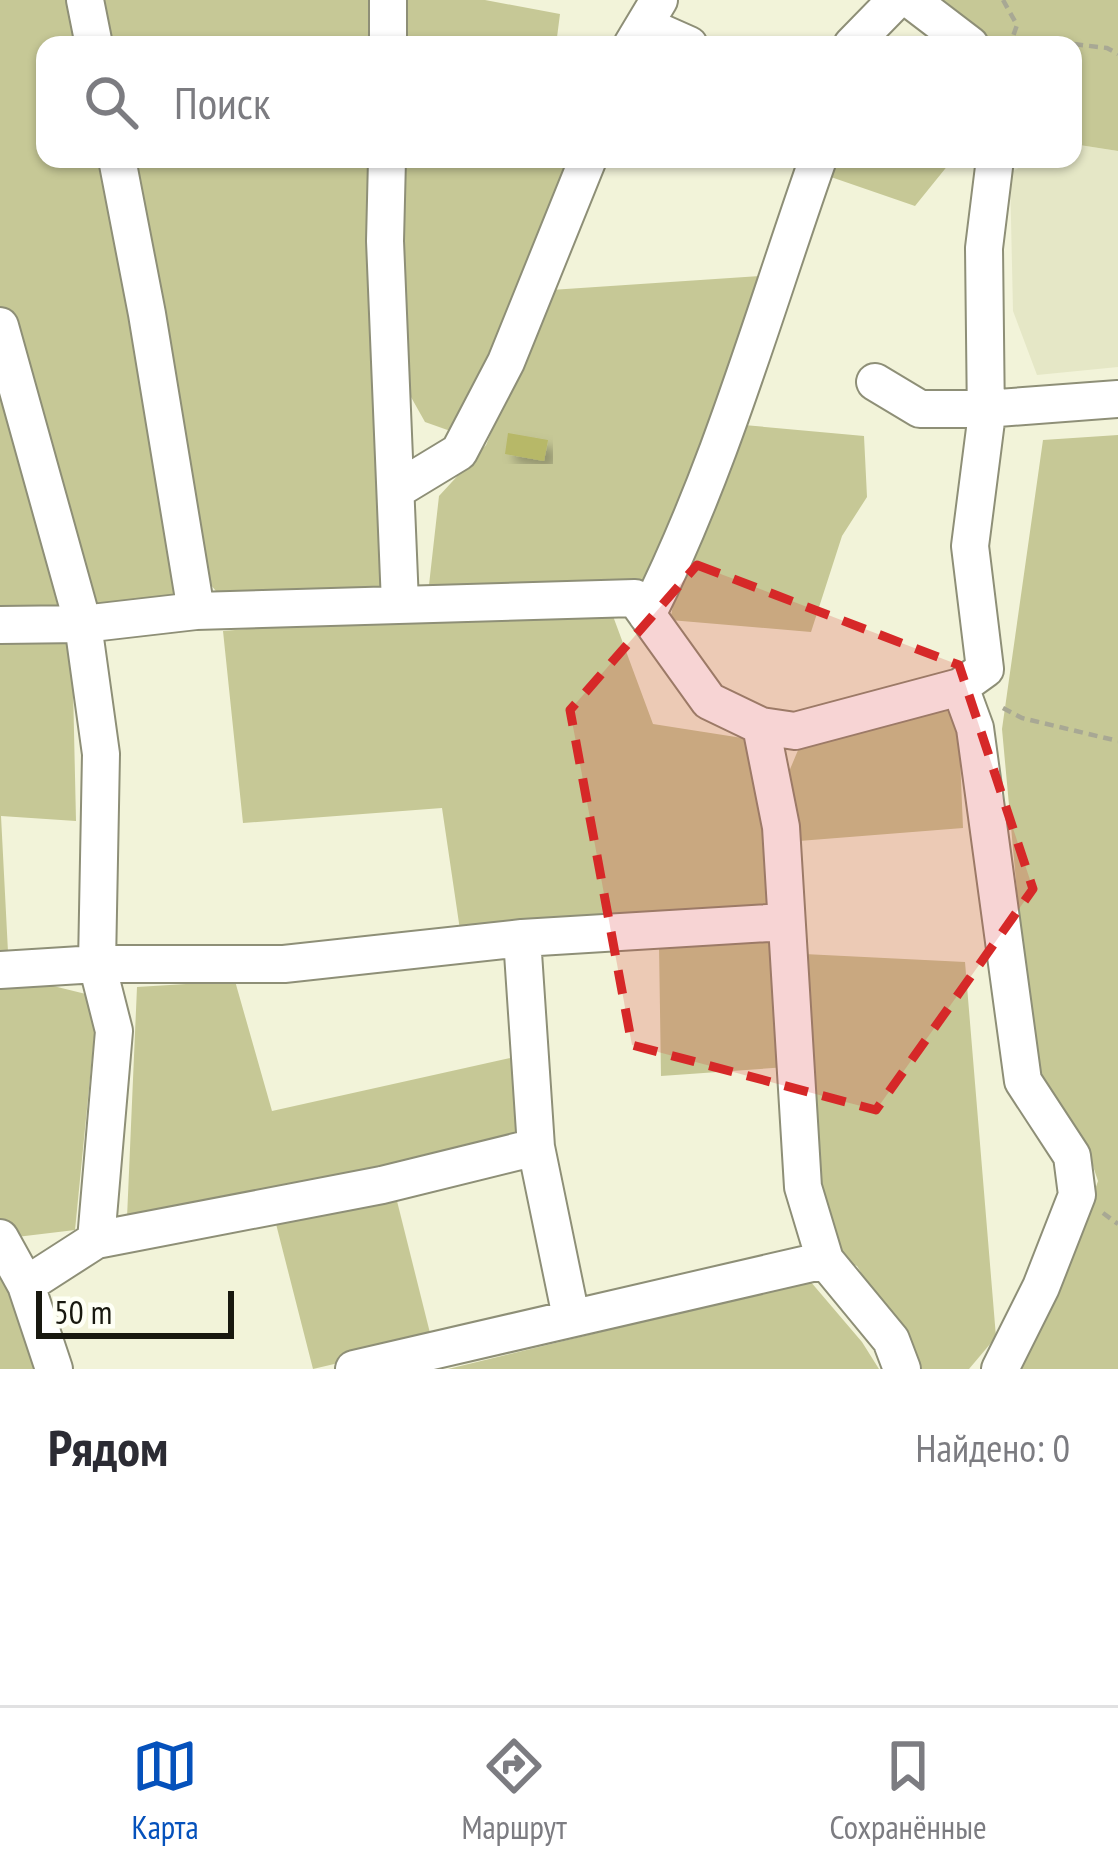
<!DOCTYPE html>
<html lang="ru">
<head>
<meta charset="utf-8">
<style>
  :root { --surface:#fff; --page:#f2f2f3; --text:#2b2b33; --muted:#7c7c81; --line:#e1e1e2; --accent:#0551bb }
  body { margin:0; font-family:"PT Sans Narrow",sans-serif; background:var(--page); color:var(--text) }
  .scale { position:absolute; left:36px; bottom:30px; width:198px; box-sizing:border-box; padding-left:12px; border:6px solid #18180f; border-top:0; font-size:33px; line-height:42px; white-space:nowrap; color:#18180f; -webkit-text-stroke:9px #fefff5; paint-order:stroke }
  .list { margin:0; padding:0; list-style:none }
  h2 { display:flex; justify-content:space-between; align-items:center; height:156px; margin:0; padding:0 48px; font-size:51px }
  h2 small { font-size:39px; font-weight:400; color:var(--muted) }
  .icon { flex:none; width:66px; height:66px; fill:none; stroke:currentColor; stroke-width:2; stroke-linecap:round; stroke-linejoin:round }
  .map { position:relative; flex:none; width:1118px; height:1369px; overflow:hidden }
  .search { position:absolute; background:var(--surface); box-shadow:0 3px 9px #0004; left:36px; right:36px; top:36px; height:132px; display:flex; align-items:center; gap:30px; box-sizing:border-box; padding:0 42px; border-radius:24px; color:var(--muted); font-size:45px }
  .sheet { height:336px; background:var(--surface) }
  nav { display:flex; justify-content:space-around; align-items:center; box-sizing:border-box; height:168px; border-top:3px solid var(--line); background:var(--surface); font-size:33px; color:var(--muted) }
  nav a { display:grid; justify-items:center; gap:6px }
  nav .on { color:var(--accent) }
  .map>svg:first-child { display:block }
  .built { fill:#e5e7c6 }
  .green { fill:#c6c896 }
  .building { fill:#b7b867; filter:url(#shadow) }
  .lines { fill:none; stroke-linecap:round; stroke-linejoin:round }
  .minor-casing { stroke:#8e8f77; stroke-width:40 }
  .path { stroke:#a8a894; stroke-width:4.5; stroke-dasharray:9 6; stroke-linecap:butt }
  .minor { stroke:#fff; stroke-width:36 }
  .marked { fill:#d62828; fill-opacity:0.2; stroke:#d62828; stroke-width:9; stroke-dasharray:24 15; stroke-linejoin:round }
</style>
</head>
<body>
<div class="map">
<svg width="1118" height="1369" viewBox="0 0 1118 1369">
  <defs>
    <filter id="shadow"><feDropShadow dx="9" dy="9" stdDeviation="6" flood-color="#0004"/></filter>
  </defs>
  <rect width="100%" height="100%" fill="#f2f3d9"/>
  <path class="built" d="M 1073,144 L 1118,151 L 1118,367 L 1037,375 L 1013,311 L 1010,173 L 1034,159 L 1073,159 Z"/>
  <path class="green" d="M 0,0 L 76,0 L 85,45 L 45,45 L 45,159 L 106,159 L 157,449 L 176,605 L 85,614 L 0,328 Z
    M 102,0 L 376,0 L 376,45 L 111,45 Z
    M 407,0 L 485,0 L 560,14 L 556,45 L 406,45 Z
    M 937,0 L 1118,0 L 1118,151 L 1073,144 L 1073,45 L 981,45 Z
    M 131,159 L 375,159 L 390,586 L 225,602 L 201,573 Z
    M 405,159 L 571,159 L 523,293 L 456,433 L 425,422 L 402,381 Z
    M 833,159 L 953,159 L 915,206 L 828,176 Z
    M 760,276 L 730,384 L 647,583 L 429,585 L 439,496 L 486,445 L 551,290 Z
    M 0,393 L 8,417 L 60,615 L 0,616 Z
    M 744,425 L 864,436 L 867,497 L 842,536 L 811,632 L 670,620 L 679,577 Z
    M 1118,435 L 1118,1369 L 1015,1369 L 1058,1296 L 1098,1181 L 1085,1142 L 1034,1077 L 1002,729 L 1043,440 Z
    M 610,608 L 653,724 L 755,740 L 772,913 L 460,930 L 442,808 L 243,823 L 223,631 L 416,615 Z
    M 0,637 L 72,641 L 76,821 L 1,816 L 8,952 L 0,953 Z
    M 958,709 L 963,828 L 799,841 L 788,774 L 804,736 Z
    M 780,940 L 787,1067 L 661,1076 L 659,945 Z
    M 804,954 L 965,962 L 996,1337 L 969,1369 L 911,1369 L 897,1332 L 857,1266 L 824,1254 Z
    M 235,981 L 272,1111 L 519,1056 L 528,1140 L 127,1218 L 137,987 Z
    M 37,982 L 98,997 L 75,1230 L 0,1239 L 0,984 Z
    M 395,1193 L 432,1341 L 313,1369 L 275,1220 Z
    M 0,1266 L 48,1369 L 0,1369 Z
    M 810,1281 L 862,1342 L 879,1369 L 448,1369 Z"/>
  <path class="building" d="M 508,433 L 548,440 L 544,461 L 505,454 Z"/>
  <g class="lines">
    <defs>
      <path id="minor" d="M 85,0 L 94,45
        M 388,0 L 388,45
        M 911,0 L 970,45
        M 644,25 L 689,45
        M 632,45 L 659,0
        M 852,45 L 896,0
        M 117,159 L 147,314 L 196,611
        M 387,159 L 385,241 L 400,603
        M 0,326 L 83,624 L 0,625
        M 875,382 L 920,409 L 985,409 L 1118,399
        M 398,489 L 459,452 L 506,362 L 588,159
        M 647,615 C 720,470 764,312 818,159
        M 960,687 L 975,728 L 1023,1081 L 1072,1156 L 1077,1195 L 1041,1287 L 1000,1369
        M 761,726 L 781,827 L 803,1187 L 825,1260 L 891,1340 L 902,1369
        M 522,938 L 536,1147
        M 0,970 L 97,964 L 284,964 L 522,938 L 785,922
        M 0,1238 L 26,1285
        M 96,1240 L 382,1185 L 536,1147 L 571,1317
        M 54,1369 L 26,1285 L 96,1240 L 114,1031 L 97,964 L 101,754 L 83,624 L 196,611 L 635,598 L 709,701 L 761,726 L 795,731 L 960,687 L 985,669 L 970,546 L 986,421 L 984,248 L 995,159
        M 354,1369 L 825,1260"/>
    </defs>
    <use href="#minor" class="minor-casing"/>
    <path class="path" d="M 1003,0 L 1017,25 L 1011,42
      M 1000,45 L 1031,39 L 1107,48 L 1118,54
      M 1003,708 L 1022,718 L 1118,741
      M 1103,1213 L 1118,1224"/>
    <use href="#minor" class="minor"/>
  </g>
  <path class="marked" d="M 697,565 L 959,665 L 1033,889 L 876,1110 L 632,1045 L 570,710 Z"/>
</svg>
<div class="scale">50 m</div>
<div class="search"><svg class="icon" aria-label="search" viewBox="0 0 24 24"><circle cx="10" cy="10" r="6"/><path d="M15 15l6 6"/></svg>Поиск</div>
</div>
<section class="sheet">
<h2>Рядом<small>Найдено: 0</small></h2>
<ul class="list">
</ul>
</section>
<nav>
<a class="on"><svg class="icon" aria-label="map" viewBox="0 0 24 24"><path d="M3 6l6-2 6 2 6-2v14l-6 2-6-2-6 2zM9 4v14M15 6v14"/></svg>Карта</a>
<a><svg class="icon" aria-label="directions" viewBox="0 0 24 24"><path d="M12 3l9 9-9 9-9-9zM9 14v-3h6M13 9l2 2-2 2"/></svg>Маршрут</a>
<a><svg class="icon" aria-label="saved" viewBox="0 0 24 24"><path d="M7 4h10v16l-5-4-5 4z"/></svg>Сохранённые</a>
</nav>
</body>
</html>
